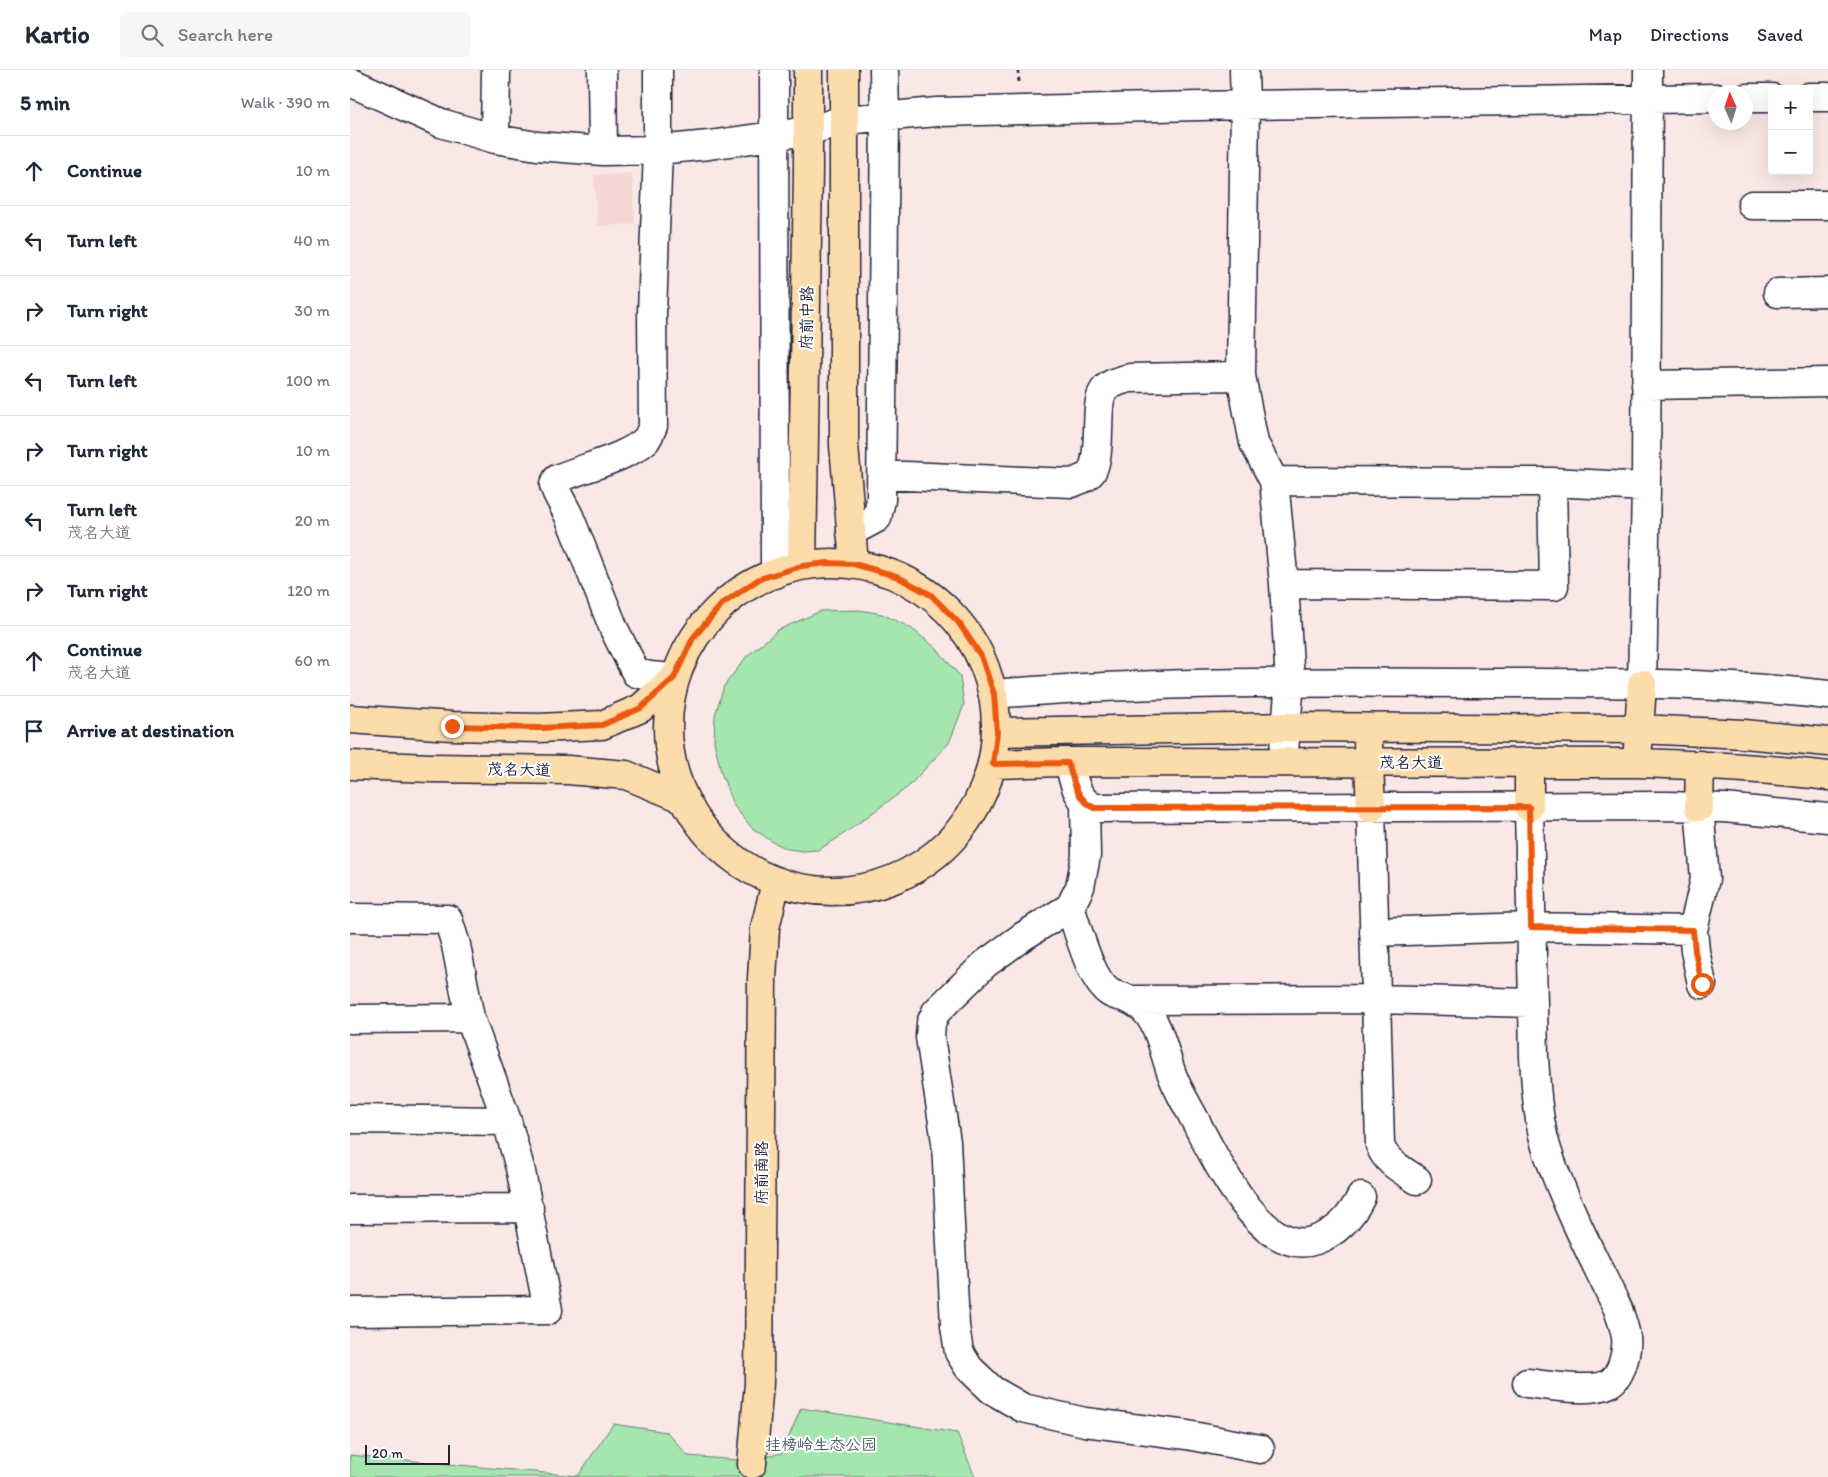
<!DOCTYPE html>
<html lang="en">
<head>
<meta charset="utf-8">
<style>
  :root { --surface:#fff; --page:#f6f6f7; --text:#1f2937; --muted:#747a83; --line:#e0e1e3 }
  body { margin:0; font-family:Itim,"LXGW WenKai TC",sans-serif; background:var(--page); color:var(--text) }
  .controls { position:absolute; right:15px; top:15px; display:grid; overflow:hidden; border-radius:5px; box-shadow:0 5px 20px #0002 }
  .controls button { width:45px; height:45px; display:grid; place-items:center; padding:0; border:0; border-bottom:1px solid var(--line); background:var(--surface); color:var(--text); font:25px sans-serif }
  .compass { position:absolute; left:1358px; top:15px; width:45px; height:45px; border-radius:50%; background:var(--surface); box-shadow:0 5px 20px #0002; rotate:357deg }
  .scale { position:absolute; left:15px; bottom:12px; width:85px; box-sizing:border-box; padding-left:5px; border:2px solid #22223b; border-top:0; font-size:14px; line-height:18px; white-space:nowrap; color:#22223b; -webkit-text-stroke:4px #fff; paint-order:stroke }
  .stop { position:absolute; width:15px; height:15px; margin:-11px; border:4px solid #ea580c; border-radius:50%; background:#fff }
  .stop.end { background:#ea580c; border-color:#fff; box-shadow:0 1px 5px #0008 }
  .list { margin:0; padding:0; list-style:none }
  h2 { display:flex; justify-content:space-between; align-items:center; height:65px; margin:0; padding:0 20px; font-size:21px }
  h2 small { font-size:16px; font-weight:400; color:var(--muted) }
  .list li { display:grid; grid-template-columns:32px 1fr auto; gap:15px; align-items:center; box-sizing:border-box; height:70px; padding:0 20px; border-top:1px solid var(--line) }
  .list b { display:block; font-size:19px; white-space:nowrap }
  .list p { margin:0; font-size:16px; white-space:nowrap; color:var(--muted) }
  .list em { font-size:16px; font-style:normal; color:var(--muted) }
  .icon { flex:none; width:28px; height:28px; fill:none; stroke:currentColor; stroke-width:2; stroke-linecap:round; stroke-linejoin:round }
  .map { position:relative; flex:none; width:1478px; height:1407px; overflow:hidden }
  header { display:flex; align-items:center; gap:30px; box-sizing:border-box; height:70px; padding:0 25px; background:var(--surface); border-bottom:1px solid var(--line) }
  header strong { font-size:24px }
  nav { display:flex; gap:28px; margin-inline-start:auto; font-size:18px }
  .search { width:350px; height:45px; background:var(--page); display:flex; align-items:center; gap:12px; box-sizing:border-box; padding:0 18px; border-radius:5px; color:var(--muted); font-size:19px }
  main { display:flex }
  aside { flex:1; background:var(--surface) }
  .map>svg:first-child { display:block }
  .built { fill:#f5d8d4 }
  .green { fill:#a5e5ae; stroke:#648474 }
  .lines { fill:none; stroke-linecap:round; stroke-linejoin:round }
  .minor-casing { stroke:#22223b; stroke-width:31 }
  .major-casing { stroke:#22223b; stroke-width:31 }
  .path { stroke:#22223b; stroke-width:3; stroke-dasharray:4 4; stroke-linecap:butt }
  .minor { stroke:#fff; stroke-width:28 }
  .major { stroke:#fddcac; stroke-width:28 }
  .route { stroke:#ea580c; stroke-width:6 }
  .labels { text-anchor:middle; stroke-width:4; stroke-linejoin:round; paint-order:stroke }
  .street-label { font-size:16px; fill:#22223b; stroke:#fff }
  .park-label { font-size:16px; fill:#495c5e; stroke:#fff }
</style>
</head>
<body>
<header>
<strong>Kartio</strong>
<div class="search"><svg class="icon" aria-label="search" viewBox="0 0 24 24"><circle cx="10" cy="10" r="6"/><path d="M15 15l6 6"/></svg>Search here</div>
<nav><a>Map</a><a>Directions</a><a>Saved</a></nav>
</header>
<main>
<aside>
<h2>5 min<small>Walk · 390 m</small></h2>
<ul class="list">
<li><svg class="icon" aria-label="ahead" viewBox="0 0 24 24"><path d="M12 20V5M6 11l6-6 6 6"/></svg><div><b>Continue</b></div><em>10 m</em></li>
<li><svg class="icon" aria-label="left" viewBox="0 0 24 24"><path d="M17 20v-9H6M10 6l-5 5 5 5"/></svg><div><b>Turn left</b></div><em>40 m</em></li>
<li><svg class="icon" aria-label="right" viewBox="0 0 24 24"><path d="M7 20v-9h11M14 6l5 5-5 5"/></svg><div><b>Turn right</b></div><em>30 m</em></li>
<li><svg class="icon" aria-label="left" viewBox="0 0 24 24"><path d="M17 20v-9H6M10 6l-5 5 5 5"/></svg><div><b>Turn left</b></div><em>100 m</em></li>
<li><svg class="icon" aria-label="right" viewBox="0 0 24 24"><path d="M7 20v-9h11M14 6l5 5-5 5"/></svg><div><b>Turn right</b></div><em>10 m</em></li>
<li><svg class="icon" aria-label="left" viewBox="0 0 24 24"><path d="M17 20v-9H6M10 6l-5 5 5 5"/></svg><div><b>Turn left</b><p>茂名大道</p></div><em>20 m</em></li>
<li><svg class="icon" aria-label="right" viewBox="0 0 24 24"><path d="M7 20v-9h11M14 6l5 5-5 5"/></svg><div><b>Turn right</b></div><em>120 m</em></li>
<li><svg class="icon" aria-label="ahead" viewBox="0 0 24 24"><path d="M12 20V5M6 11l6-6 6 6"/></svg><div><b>Continue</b><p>茂名大道</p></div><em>60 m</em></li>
<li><svg class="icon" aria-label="arrive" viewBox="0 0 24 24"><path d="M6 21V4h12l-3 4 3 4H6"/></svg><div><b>Arrive at destination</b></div></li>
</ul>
</aside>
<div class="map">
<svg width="1478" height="1407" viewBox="0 0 1478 1407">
  <rect width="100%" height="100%" fill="#f9e8e6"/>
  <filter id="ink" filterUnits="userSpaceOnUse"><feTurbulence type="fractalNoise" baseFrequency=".02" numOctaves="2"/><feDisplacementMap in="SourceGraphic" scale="10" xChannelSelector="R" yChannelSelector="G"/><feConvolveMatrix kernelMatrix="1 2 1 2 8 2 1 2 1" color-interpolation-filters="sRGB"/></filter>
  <g filter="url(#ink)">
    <path class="built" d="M 282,103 L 285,154 L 247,156 L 244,105 Z"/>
    <path class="green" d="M 510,540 L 532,544 L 561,558 L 586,578 L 610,606 L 614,635 L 599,673 L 558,717 L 488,768 L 468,780 L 453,781 L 438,779 L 423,772 L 402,758 L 383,735 L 371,702 L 364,671 L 365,645 L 374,616 L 397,586 L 428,560 L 471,541 Z
      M 451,1338 L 607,1363 L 625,1407 L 0,1407 L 0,1385 L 228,1406 L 263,1354 L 317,1362 L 338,1386 L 400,1391 L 432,1383 Z"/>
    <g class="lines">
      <defs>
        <path id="minor" d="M 252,0 L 253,81
          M 308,0 L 308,80 L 302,243 L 303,356 C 301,360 299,366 296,370 C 277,388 232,398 207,409 L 204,415 L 207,423 L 219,446 L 264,559 L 286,603 L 300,606 L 324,608
          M 424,0 L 425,504
          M 894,0 L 895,35 L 891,306 L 904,373 L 924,411 L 934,514 L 940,612 L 933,692
          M 0,12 L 91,53 L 145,69 L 187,76 L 253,81 L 308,80 L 359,75 L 458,61 L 494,50 L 587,42 L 895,35 L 1366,28
          M 1459,27 L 1478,27
          M 1396,28 L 1422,28
          M 145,69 L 146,0
          M 1402,135 L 1478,135
          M 1428,223 L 1478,222
          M 1296,315 L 1478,312
          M 532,405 L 722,413 C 729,410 738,408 742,401 C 753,380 743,331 755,319 C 762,312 772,310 780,308 L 891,306
          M 924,411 L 1202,412 L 1296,417
          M 501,462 L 527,448 L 531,430 L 535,47 L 534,0
          M 934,514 L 1204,516 L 1202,412
          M 1292,614 L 1296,417 L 1298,0
          M 643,624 C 803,611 962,612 1122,613 C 1240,613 1360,611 1478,625
          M 719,693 C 724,711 726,730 745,738 L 1319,736 L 1374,738 L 1478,748
          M 735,734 L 736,786 L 730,817 L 720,837 L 672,867 L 635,894 L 586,942 L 581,953 L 580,967 L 596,1072 L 605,1256 L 609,1282 L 619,1298 L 642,1320 L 673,1338 L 735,1352 L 837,1365 L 910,1379
          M 1349,737 L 1355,809 L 1343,860 L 1345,881 L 1352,914
          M 1021,738 L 1030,1075 C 1035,1092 1054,1101 1067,1110
          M 720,837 C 728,859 740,909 759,922 C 763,925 769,926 773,927 C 789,933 796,939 804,953 C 813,970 816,990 823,1007 C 830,1025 841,1041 849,1058 C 868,1094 914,1189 966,1170 C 988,1162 1001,1147 1011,1127
          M 0,848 L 98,849 L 106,875 L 120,948 L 157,1051 L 0,1049
          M 1024,862 L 1181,857 L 1343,860
          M 782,930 L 1026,929 L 1183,933
          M 0,949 L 120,948
          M 0,1139 L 179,1138
          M 0,1242 L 198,1240 L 171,1102 L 157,1051
          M 1177,1313 C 1197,1315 1241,1323 1258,1314 C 1266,1310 1269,1303 1272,1296 C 1280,1271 1276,1263 1268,1239 C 1244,1189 1217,1138 1199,1086 C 1188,1055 1186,1019 1184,987 L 1179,737"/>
        <path id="major" d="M 494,0 L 494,375 L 504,494
          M318 657a164 164 0 1 1 328 0a164 164 0 1 1-328 0Z
          M 452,496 L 458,98 L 458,0
          M 0,649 L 102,656 L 189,658 L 252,655 L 291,638 L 324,608
          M 647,662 L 936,657 L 1289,659 L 1394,664 L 1478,672
          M 1018,673 L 1021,738
          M 1288,677 L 1292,614
          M 643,694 L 715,692 L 1288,693 C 1351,695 1415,698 1478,706
          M 0,695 L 82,698 L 218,700 L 276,705 L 332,728
          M 1179,737 L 1179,692
          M 1349,737 L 1350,695
          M 402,1394 L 409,1313 L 412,909 L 415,858 L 426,812"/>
      </defs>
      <use href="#minor" class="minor-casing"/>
      <use href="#major" class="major-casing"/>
      <path class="path" d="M 668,0 L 669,12"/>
      <use href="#minor" class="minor"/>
      <use href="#major" class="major"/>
    </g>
  </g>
  <g class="lines" filter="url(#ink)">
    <path class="route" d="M 102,656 L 189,658 L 252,655 L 291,638 L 324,608 L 343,568 L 372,534 L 409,509 L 452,496 L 478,493 L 504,494 L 546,506 L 581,525 L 609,553 L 631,586 L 644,624 L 647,662 L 643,694 L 718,693 C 724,711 726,730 745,738 L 1179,737 L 1181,857 L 1343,860 L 1345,881 L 1352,914"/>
  </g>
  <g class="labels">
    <g class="street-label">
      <text transform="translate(456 248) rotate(-89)" y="6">府前中路</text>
      <text x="1061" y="698">茂名大道</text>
      <text transform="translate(169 699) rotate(1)" y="6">茂名大道</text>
      <text transform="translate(411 1103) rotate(-90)" y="6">府前南路</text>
    </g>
    <g class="park-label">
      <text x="471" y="1380">挂榜岭生态公园</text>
    </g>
  </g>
</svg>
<div class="controls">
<button>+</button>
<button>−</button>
</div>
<svg class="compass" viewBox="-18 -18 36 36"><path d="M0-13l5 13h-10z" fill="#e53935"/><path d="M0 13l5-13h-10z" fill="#747a83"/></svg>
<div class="scale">20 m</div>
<div class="stop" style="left:1352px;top:914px"></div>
<div class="stop end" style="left:102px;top:656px"></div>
</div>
</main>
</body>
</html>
